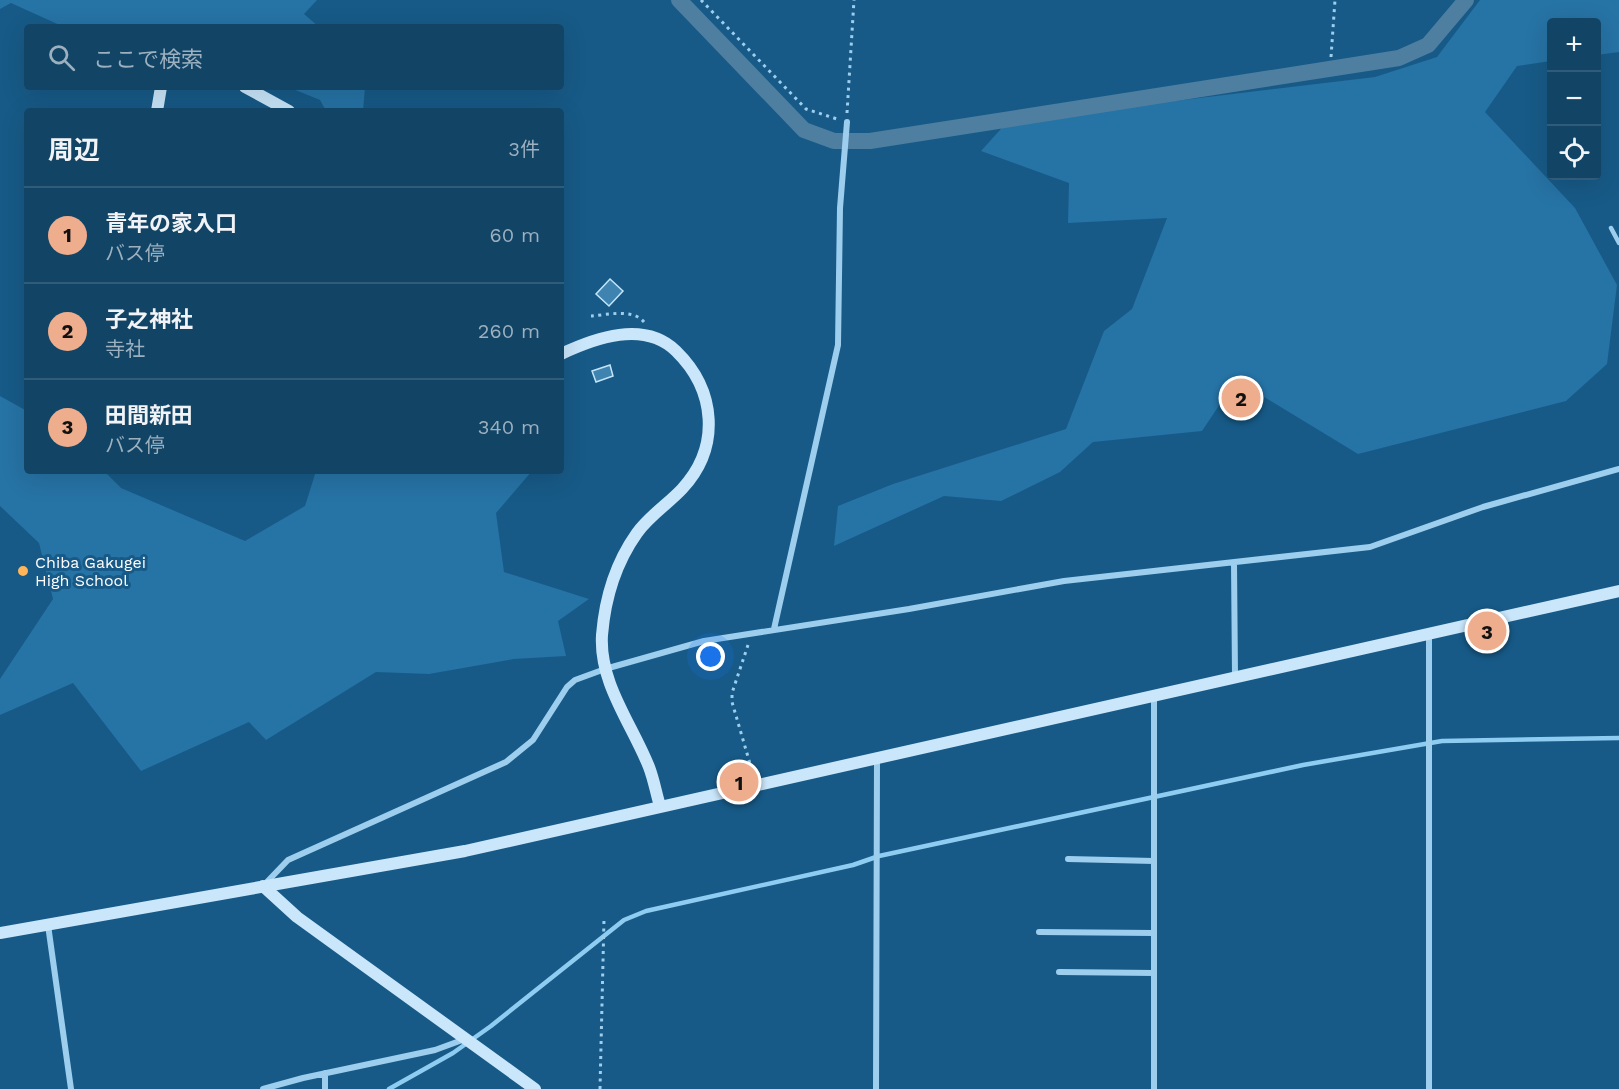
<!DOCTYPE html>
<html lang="ja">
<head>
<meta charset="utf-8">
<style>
  :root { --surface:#114465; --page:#1a4b6b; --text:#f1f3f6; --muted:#9cb0bf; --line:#305c79; --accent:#eead8d }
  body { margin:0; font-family:"Work Sans","Noto Sans JP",sans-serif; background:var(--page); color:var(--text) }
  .controls { position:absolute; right:18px; top:18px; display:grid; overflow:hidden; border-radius:6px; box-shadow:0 6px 24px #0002 }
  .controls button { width:54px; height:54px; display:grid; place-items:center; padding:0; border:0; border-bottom:2px solid var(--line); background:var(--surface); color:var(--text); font:30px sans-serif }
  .you { position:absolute; left:711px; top:657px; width:21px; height:21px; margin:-15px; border:4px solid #fff; border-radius:50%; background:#1a73e8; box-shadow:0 0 0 9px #1a73e833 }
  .badge { display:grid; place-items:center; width:39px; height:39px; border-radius:50%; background:var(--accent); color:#111; font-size:20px; font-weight:700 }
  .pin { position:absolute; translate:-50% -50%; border:3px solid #fff; box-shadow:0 2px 6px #0006 }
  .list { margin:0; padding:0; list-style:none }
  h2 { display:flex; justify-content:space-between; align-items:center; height:78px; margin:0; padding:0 24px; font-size:26px }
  h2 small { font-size:20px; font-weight:400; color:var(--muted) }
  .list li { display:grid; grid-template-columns:39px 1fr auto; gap:18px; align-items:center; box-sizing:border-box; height:96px; padding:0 24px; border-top:2px solid var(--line) }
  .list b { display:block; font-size:22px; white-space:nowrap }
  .list p { margin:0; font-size:20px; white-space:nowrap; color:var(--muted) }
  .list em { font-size:20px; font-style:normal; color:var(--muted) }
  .icon { flex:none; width:33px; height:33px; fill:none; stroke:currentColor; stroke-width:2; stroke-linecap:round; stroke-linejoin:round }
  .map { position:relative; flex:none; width:1619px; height:1089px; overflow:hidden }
  .search { position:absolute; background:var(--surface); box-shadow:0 6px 24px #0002; left:24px; top:24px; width:540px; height:66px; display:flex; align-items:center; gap:15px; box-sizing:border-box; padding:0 21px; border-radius:6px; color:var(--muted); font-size:22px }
  .panel { position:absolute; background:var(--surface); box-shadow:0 6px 24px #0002; left:24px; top:108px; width:540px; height:366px; border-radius:6px }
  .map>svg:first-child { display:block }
  .green { fill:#2673a5 }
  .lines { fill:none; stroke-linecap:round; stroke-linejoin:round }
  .stream { stroke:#8fccf1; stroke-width:4.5 }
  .canal { stroke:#4e7fa0; stroke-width:16 }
  .building { fill:#3f84b1; stroke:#c3e5fa; stroke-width:1.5 }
  .path { stroke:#9dceee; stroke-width:3; stroke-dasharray:3 4.5; stroke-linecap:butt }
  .lane { stroke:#9dceee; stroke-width:4.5 }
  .street { stroke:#9dceee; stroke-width:6 }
  .secondary { stroke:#cae6fa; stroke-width:12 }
  .poi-dot { fill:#ffb55a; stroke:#175a87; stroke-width:2 }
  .labels { text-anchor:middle; stroke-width:6; stroke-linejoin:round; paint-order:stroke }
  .poi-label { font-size:16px; fill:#fff; stroke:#175a87; text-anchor:start }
</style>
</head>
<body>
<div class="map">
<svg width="1619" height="1089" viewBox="0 0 1619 1089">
  <rect width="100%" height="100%" fill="#175a87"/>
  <path class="green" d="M 0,0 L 317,0 L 304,14 L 319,27 L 64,27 L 11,3 L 0,9 Z
    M 1480,0 L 1619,0 L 1619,52 L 1597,55 L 1596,22 L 1552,22 L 1551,61 L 1517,66 L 1485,112 L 1575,208 L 1617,285 L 1607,364 L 1566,401 L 1358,454 L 1236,380 L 1202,431 L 1093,442 L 1060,472 L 1001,501 L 944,496 L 834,546 L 838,506 L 893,484 L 1066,429 L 1104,331 L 1132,309 L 1167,218 L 1068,223 L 1069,183 L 981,151 L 1008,121 L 1375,77 L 1437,57 Z
    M 288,87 L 365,87 L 363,111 L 326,111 L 320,100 Z
    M 0,396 L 27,411 L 27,471 L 104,471 L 121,488 L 245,541 L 305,506 L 316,471 L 532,471 L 496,513 L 504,572 L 589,599 L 558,621 L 566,656 L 514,659 L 429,674 L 376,672 L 266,740 L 249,722 L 141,771 L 73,683 L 0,715 L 0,679 L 53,599 L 39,543 L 0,506 Z"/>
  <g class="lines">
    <path class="stream" d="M 389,1089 L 453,1053 L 491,1026 L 624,920 L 646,911 L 853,865 L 879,856 L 1303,765 L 1442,741 L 1619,738"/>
    <path class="canal" d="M 679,0 L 804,130 L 834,141 L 870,141 L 1399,58 L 1428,45 L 1466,0"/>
  </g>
  <path class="building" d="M 610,279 L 623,291 L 609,306 L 596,294 Z
    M 610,365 L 613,376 L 596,382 L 592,371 Z"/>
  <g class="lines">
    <path class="path" d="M 701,0 L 806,109 L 837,119
      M 1331,57 L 1335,0
      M 847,113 L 854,0
      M 591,316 C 607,315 632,308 644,322
      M 748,645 L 732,693 L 732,702 L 753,774
      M 600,1089 L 604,919"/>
    <path class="lane" d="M 1611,228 L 1619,243"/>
    <path class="street" d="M 1234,563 L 1235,677
      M 774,629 L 838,345 L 840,208 L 847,122
      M 1068,859 L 1154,861
      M 264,885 L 288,860 L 506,762 L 533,740 L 567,687 L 575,680 L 605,669 L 704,641 L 909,609 L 1064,581 L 1370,547 L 1483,507 L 1619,469
      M 48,925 L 71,1089
      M 1039,932 L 1154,933
      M 1059,972 L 1154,973
      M 263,1089 L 303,1078 L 435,1050 L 465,1039
      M 325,1089 L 325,1073
      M 876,1089 L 877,760
      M 1154,1089 L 1154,696
      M 1429,1089 L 1429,634"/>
    <path class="secondary" d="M 245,87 L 289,111
      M 157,111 L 161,87
      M 561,354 C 595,338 644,320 676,351 C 716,390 721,447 682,489 C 668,504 649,516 637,533 C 615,564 605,598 602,635 C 599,683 632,724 649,767 C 654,780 656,793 660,806
      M 263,886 L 297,917 L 535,1089
      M 0,933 L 465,851 L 1619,591"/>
  </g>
  <circle class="poi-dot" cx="23" cy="571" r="6"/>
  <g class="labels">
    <g class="poi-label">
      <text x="35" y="568">Chiba Gakugei<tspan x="35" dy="18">High School</tspan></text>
    </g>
  </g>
</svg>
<div class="controls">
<button>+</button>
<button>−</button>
<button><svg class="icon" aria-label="locate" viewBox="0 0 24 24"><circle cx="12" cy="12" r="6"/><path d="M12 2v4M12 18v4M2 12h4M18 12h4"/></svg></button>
</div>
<div class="you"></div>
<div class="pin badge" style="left:739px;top:782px">1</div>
<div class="pin badge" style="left:1241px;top:398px">2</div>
<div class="pin badge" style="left:1487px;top:631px">3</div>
<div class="search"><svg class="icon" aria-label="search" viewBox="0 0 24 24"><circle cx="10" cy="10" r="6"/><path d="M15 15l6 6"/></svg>ここで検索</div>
<section class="panel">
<h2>周辺<small>3件</small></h2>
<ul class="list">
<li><span class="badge">1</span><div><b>青年の家入口</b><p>バス停</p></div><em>60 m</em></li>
<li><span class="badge">2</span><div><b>子之神社</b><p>寺社</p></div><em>260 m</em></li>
<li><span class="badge">3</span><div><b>田間新田</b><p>バス停</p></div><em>340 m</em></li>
</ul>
</section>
</div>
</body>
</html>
